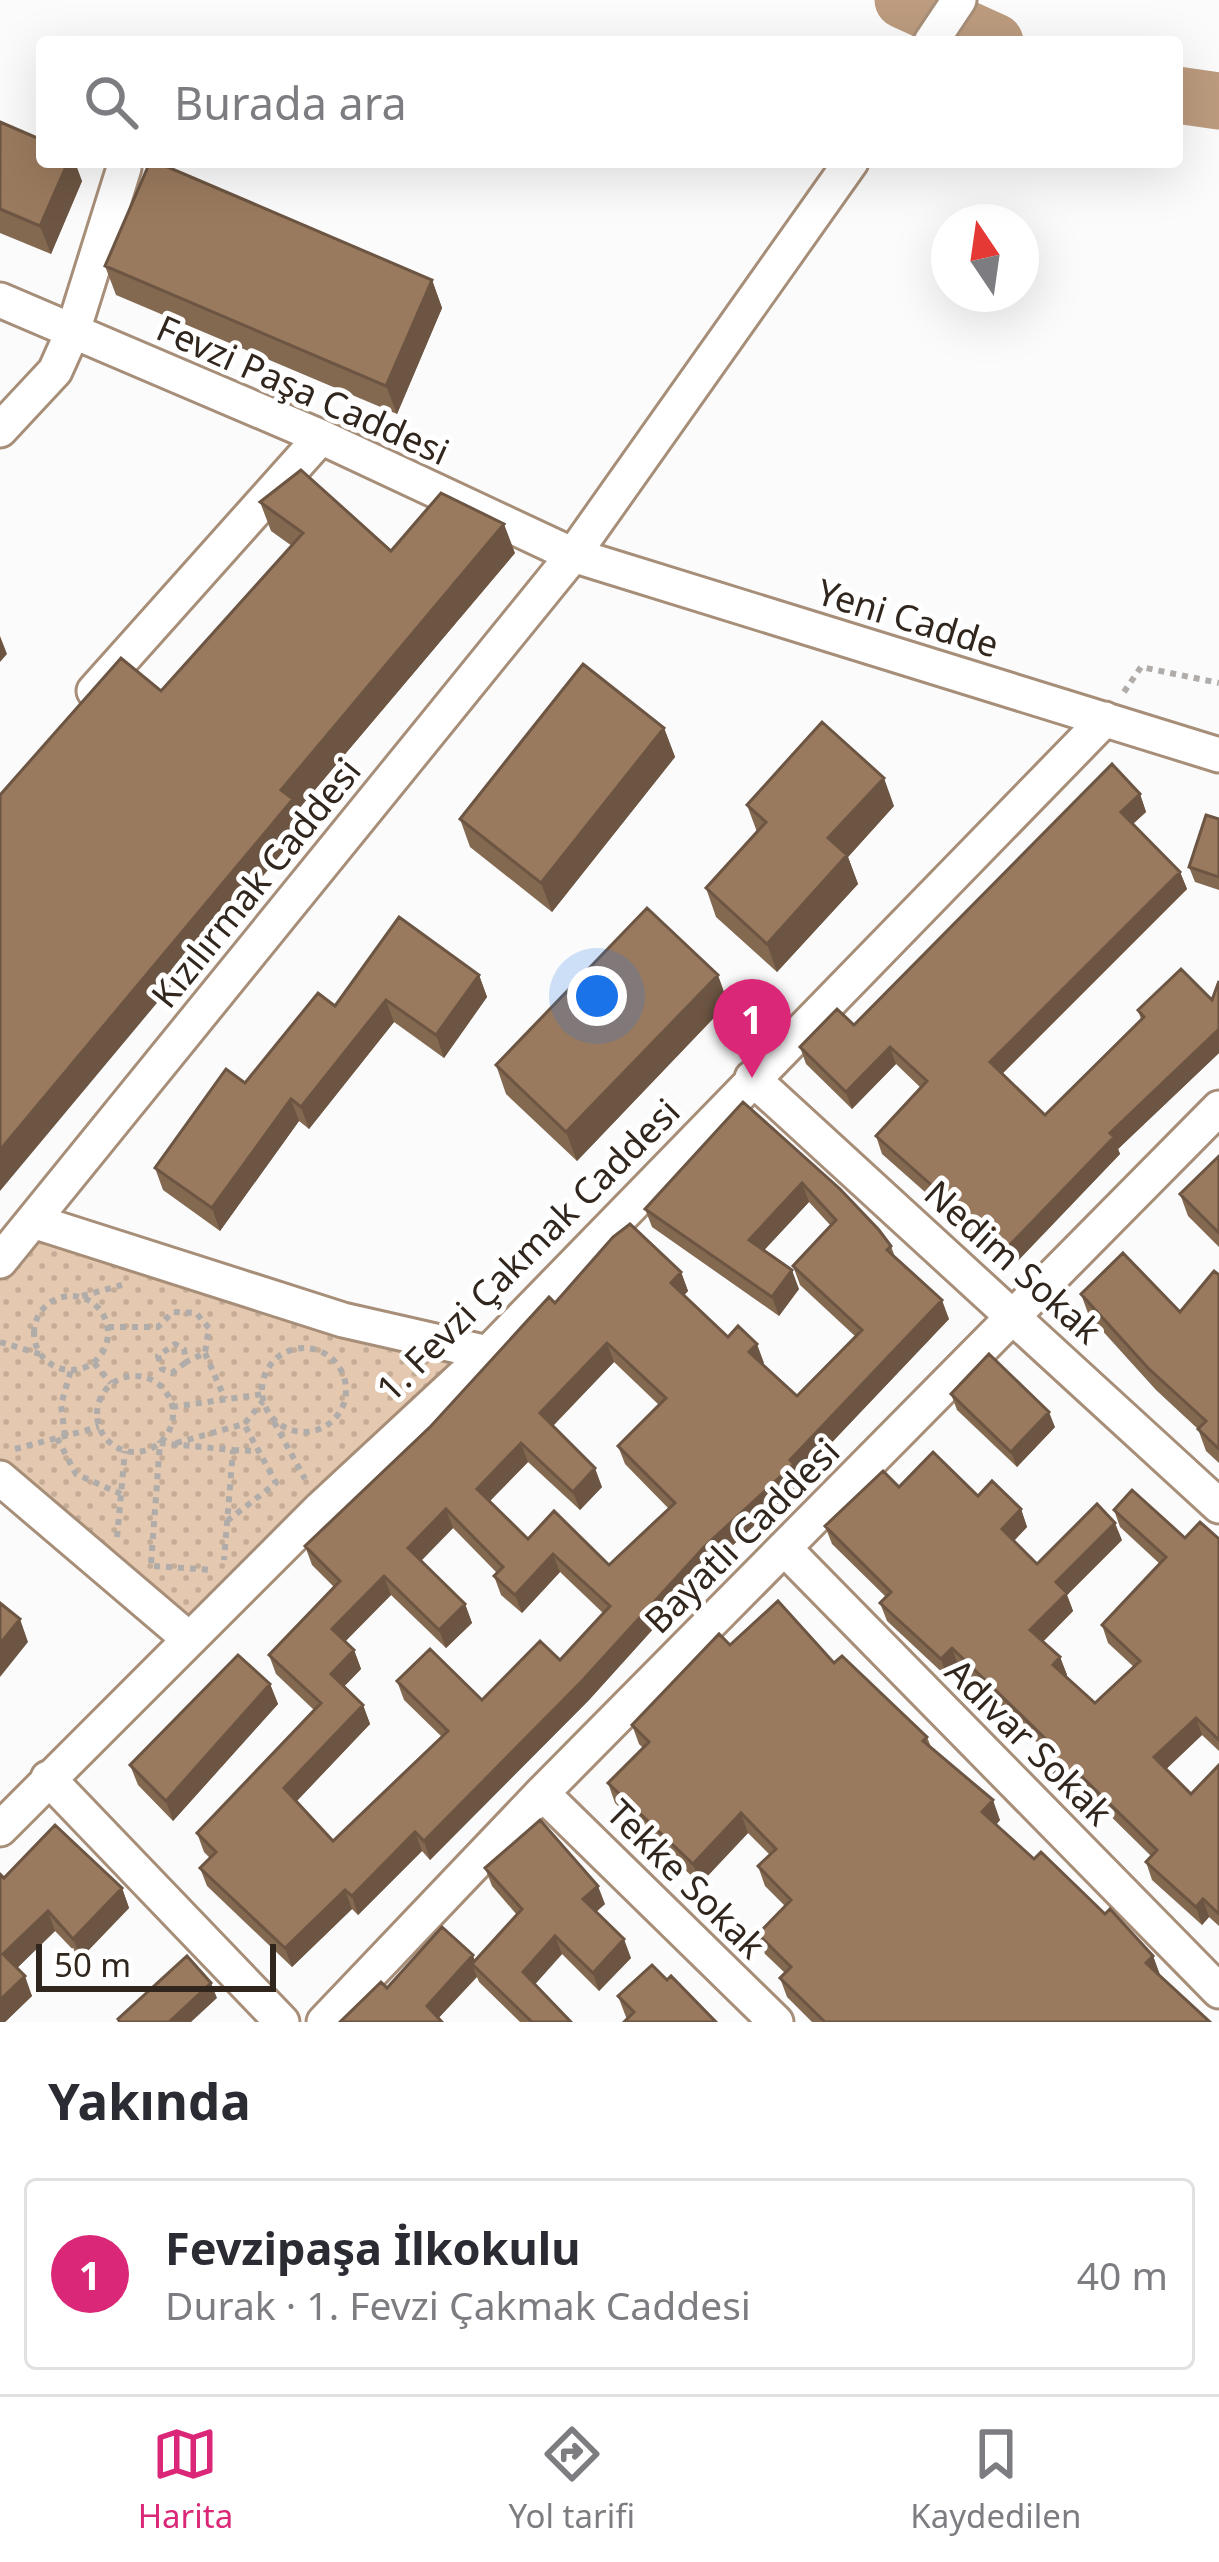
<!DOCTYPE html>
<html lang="tr">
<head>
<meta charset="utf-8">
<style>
  :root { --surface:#fff; --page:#f7f7f7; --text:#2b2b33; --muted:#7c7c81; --line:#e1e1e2; --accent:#db2777 }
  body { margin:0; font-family:"Noto Sans",sans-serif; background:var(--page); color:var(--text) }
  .compass { position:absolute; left:931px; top:204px; width:108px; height:108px; border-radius:50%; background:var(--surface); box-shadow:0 12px 48px #0002; rotate:347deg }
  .scale { position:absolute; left:36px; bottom:30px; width:240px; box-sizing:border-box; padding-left:12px; border:6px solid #30261d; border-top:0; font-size:33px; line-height:42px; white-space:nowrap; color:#30261d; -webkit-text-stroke:9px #fff; paint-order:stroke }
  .you { position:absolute; left:597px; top:996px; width:42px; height:42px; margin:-30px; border:9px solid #fff; border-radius:50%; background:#1a73e8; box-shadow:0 0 0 18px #1a73e833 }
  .badge { display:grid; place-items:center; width:78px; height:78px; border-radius:50%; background:var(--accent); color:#fff; font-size:39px; font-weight:700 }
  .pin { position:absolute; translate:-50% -99px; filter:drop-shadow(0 3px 6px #0008) }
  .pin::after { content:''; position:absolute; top:63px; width:42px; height:36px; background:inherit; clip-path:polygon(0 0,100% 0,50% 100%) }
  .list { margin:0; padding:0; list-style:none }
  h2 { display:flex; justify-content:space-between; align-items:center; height:156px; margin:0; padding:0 48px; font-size:51px }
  h2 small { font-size:39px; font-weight:400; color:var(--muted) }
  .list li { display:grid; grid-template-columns:78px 1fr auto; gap:36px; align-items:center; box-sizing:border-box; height:192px; margin:0 24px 24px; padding:0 24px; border:3px solid var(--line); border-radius:12px }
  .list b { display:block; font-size:45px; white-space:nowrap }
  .list p { margin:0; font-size:39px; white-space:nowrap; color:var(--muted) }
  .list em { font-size:39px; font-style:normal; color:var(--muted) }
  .icon { flex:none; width:66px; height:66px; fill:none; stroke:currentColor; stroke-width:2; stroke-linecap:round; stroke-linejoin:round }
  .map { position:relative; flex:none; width:1219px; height:2022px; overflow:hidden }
  .search { position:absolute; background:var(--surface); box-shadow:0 12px 48px #0002; left:36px; right:36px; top:36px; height:132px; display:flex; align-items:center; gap:30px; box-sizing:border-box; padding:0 42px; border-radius:12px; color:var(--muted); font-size:45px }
  .sheet { height:372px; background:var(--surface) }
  nav { display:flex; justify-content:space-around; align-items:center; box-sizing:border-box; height:168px; border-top:3px solid var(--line); background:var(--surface); font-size:33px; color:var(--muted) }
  nav a { display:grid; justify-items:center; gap:6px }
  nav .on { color:var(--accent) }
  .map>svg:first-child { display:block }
  .green { fill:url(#green-dots) }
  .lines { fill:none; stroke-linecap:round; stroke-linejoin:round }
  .river { stroke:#bc9b7e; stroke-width:57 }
  .minor-casing { stroke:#a78e78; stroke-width:39 }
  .path { stroke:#b0aca9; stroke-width:6; stroke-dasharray:6 6; stroke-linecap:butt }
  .minor { stroke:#fff; stroke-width:33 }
  .wall { fill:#846951; fill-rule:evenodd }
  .shaded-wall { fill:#6c5542 }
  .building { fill:#9a7a5e; stroke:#6c5542; stroke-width:3; fill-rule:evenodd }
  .labels { text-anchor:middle; stroke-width:10; stroke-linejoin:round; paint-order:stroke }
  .street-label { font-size:36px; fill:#30261d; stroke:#fff }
</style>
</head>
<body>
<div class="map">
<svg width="1219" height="2022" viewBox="0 0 1219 2022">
  <defs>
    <pattern id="green-dots" width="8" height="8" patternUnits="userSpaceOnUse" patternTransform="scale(3)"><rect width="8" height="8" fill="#e4c8b0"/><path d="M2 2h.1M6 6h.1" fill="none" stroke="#c4ac97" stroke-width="1.8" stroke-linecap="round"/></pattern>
  </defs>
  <rect width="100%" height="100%" fill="#fbfbfb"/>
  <path class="green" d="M 33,1221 L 488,1353 L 189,1639 L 0,1478 L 0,1261 Z"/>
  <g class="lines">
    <path class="river" d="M 903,0 L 995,42
      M 1177,95 L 1219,101"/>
    <defs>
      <path id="minor" d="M 931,42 L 959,0
        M 0,300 L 321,437 L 573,555 L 1219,755
        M 0,430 L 55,371 L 73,331 L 124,168
        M 94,691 L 321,437
        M 752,1078 L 1219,1506
        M 33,1221 L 343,1320 L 488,1353
        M 0,1261 L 573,555 L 851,162
        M 0,1478 L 189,1639
        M 784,1548 L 1219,1991
        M 48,1778 L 282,2022
        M 542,1793 L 776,2022
        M 0,1829 L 321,1508 L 488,1353 L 1105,719
        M 324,2022 L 542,1793 L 1219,1108"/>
    </defs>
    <use href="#minor" class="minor-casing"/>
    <path class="path" d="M 1124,692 L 1141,667 L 1219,683
      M 82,1296 L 122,1285
      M34 1333a37 37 0 1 1 74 0a37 37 0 1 1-74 0Z
      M 108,1327 L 158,1327 L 173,1312 L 196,1313 L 209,1328 L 205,1353 L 186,1362 L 184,1349 L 175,1344 L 158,1356 L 162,1369 L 172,1373 L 186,1362
      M 0,1342 L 40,1354
      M262 1390a42 42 0 1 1 84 0a42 42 0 1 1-84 0Z
      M 205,1353 L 225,1399
      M 94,1363 L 111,1383
      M97 1414a38 38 0 1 1 76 0a38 38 0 1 1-76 0Z
      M 172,1407 L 263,1394
      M 274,1422 L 305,1479
      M 65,1436 L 61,1405 L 71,1370
      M 57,1438 L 76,1474 L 121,1494
      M 176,1443 L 244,1424 L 263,1401
      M 15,1449 L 99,1427
      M 233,1450 L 259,1451
      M 227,1521 L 276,1483 L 244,1424
      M 117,1537 L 125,1451
      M 151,1563 L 160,1443 L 233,1450 L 224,1560
      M 154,1566 L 213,1570"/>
    <use href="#minor" class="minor"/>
  </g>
  <path class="wall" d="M 0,122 L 82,181 L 51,254 L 0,233 Z
    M 105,266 L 432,280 L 442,308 L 397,414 L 116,295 Z
    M 260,502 L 391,551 L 515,553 L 297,811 L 303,828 L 161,691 L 292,546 L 271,531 Z
    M 664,728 L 675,757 L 552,912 L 470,847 L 460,819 Z
    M 1140,794 L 1146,812 L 1133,824 L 1180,872 L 1187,889 L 1002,1074 L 1045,1115 L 1141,1019 L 1138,1010 L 1219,1053 L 1118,1149 L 1120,1154 L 1011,1268 L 882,1154 L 876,1136 L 921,1088 L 896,1064 L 852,1109 L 806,1064 L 800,1047 L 854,1025 Z
    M 747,805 L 894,806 L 848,857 L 858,884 L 777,972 L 716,917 L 706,888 L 757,832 Z
    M 1219,819 L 1219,890 L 1195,882 L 1189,867 Z
    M 479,975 L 487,997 L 444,1058 L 394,1022 L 309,1129 L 299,1121 L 220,1231 L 163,1190 L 155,1168 L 245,1083 L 335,1006 Z
    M 728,1003 L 577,1161 L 506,1094 L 496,1065 Z
    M 743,1102 L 891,1246 L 895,1257 L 949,1319 L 799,1477 L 801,1483 L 710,1566 L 589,1700 L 430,1860 L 422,1851 L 358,1915 L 352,1909 L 292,1967 L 207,1886 L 200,1868 L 210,1858 L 204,1852 L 197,1833 L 314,1710 L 276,1674 L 269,1655 L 334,1587 L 312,1565 L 305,1546 L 431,1426 L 555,1303 L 681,1272 L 688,1291 L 684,1295 L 728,1337 L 764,1363 L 762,1364 L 797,1396 L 856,1337 L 800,1285 L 793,1266 L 831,1226 L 809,1202 L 764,1250 L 799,1289 L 779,1316 L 652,1227 L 645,1209 ZM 614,1362 L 659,1405 L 618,1446 L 625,1464 L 669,1509 L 609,1565 L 528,1539 L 490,1501 L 528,1462 L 580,1510 L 602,1487 L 553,1426 ZM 453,1528 L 497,1573 L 494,1576 L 501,1595 L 522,1613 L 560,1572 L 603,1613 L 560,1660 L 482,1700 L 397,1681 L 404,1700 L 442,1737 L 333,1841 L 296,1802 L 370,1724 L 363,1705 L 344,1686 L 361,1669 L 354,1650 L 345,1641 L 391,1595 L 446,1648 L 472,1623 L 465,1604 L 421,1561 Z
    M 1219,1156 L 1219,1247 L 1188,1216 L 1180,1194 Z
    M 1219,1275 L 1219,1463 L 1206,1451 L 1198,1429 L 1156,1390 L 1089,1316 L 1081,1294 L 1180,1312 Z
    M 951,1394 L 1055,1427 L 1017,1467 L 957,1410 Z
    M 899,1487 L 978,1496 L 1021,1509 L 1027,1527 L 1014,1541 L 1037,1564 L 1122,1540 L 1067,1595 L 1073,1611 L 1043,1641 L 1060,1657 L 1067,1675 L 1065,1676 L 1095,1703 L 1134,1667 L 1108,1643 L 1102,1625 L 1160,1564 L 1120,1527 L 1114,1510 L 1185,1538 L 1219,1539 L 1219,1751 L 1202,1735 L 1166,1769 L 1191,1794 L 1219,1765 L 1219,1926 L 1209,1917 L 1202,1925 L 1152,1880 L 1146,1862 L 1151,1856 L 1084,1790 L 1074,1801 L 1049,1778 L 1043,1761 L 1049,1754 L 958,1665 L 947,1677 L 887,1621 L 880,1603 L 886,1597 L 832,1544 L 825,1526 Z
    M 730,1645 L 834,1663 L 927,1737 L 931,1747 L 1000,1820 L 996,1825 L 1034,1859 L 1105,1914 L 1153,1956 L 1160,1975 L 1210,2022 L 812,2022 L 787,1997 L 780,1978 L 785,1973 L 765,1954 L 758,1934 L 785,1906 L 765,1886 L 758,1866 L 770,1855 L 748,1833 L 700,1884 L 615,1803 L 608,1783 L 643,1748 L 639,1744 L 632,1725 Z
    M 270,1684 L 278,1704 L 173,1821 L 138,1785 L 130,1765 Z
    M 485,1868 L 605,1904 L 596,1912 L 631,1958 L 599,1991 L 562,1954 L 535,1984 L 571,2022 L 520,2022 L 479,1982 L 477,1977 L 387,1988 L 475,1960 L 517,1915 L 492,1886 Z
    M 4,1878 L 122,1888 L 129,1908 L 81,1958 L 55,1931 L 17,1968 L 32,1996 L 5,2022 Z
    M 667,1980 L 628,2019 L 626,2017 L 618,1996 Z"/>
  <path class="shaded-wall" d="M 68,162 L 75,162 L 82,181 L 51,254 L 40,226 Z
    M 432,280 L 442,308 L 397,414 L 386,386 Z
    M 504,524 L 515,553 L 297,811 L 303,828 L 0,1191 L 0,1150 L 281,790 Z
    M 0,636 L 7,654 L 0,662 Z
    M 664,728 L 675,757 L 552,912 L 541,883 Z
    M 884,778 L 894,806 L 848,857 L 858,884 L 777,972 L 767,944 L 828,838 Z
    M 1140,794 L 1146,812 L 1127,829 L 1121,812 Z
    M 1180,872 L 1187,889 L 997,1079 L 990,1062 Z
    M 479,975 L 487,997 L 444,1058 L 436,1035 Z
    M 718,975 L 728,1003 L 577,1161 L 566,1132 Z
    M 386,1000 L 394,1022 L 309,1129 L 301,1107 Z
    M 1219,1029 L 1219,1053 L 1118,1149 L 1120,1154 L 1011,1268 L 1005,1250 L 1110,1133 Z
    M 890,1047 L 896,1064 L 852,1109 L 846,1092 Z
    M 291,1099 L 299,1121 L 220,1231 L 212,1208 Z
    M 802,1183 L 809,1202 L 756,1259 L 749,1240 Z
    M 792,1270 L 799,1289 L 779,1316 L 772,1297 Z
    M 681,1272 L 688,1291 L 678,1302 L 671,1283 Z
    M 942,1300 L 949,1319 L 799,1477 L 801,1483 L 710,1566 L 589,1700 L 430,1860 L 424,1841 Z
    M 607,1343 L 614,1362 L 547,1432 L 540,1413 Z
    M 757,1344 L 764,1363 L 756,1371 L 749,1352 Z
    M 1049,1412 L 1055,1427 L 1017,1467 L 1011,1452 Z
    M 521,1443 L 528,1462 L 484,1507 L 477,1489 Z
    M 595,1468 L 602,1487 L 580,1510 L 573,1492 Z
    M 446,1509 L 453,1528 L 415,1567 L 408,1548 Z
    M 1021,1509 L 1027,1527 L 1008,1547 L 1002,1529 Z
    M 1115,1523 L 1122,1540 L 1067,1595 L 1073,1611 L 1037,1648 L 1030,1630 L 1056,1582 Z
    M 553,1554 L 560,1572 L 522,1613 L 515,1595 Z
    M 384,1576 L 391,1595 L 339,1648 L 332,1629 Z
    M 465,1604 L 472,1623 L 446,1648 L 439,1630 Z
    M 20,1619 L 28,1642 L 0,1677 L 0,1644 Z
    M 952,1648 L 958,1665 L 947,1677 L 941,1659 Z
    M 354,1650 L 361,1669 L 338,1693 L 331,1674 Z
    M 1060,1657 L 1067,1675 L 1060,1683 L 1053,1665 Z
    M 270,1684 L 278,1704 L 173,1821 L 166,1801 Z
    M 363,1705 L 370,1724 L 291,1807 L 284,1788 Z
    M 1196,1718 L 1202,1735 L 1160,1775 L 1154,1757 Z
    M 1077,1772 L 1084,1790 L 1074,1801 L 1068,1783 Z
    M 993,1800 L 1000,1820 L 989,1832 L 982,1812 Z
    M 741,1813 L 748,1833 L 700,1884 L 693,1864 Z
    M 415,1832 L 422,1851 L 358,1915 L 352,1896 Z
    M 598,1886 L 605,1904 L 590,1917 L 583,1899 Z
    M 122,1888 L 129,1908 L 81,1958 L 73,1939 Z
    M 345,1890 L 352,1909 L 292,1967 L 285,1948 Z
    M 1203,1899 L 1209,1917 L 1202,1925 L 1196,1907 Z
    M 48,1911 L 55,1931 L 11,1974 L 3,1954 Z
    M 555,1936 L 562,1954 L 530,1990 L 523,1972 Z
    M 624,1939 L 631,1958 L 599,1991 L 593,1973 Z
    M 473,1955 L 478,1970 L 472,1964 L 477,1977 L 435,2022 L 427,2006 Z
    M 1153,1956 L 1160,1975 L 1146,1963 Z
    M 25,1976 L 32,1996 L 5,2022 L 0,2022 L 0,2000 Z
    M 211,1983 L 217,1998 L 191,2022 L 169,2022 Z"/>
  <path class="building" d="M 0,122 L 42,140 L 42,162 L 68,162 L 40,226 L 0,209 Z
    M 150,162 L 156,162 L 432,280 L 386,386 L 105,266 Z
    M 301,470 L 391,551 L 441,493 L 504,524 L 281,790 L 293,799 L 0,1150 L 0,795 L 121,658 L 161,691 L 303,533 L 260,502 Z
    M 583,664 L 664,728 L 541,883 L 460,819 Z
    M 822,722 L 884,778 L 828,838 L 847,855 L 767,944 L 706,888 L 766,822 L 747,805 Z
    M 1112,764 L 1140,794 L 1121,812 L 1180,872 L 990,1062 L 1045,1115 L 1144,1017 L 1138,1010 L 1181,969 L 1212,1000 L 1219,981 L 1219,1029 L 1110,1133 L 1114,1137 L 1005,1250 L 876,1136 L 927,1081 L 890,1047 L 846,1092 L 800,1047 L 837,1009 L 854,1025 Z
    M 1206,815 L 1219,819 L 1219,877 L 1189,867 Z
    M 647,908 L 718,975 L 566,1132 L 496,1065 Z
    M 399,917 L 479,975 L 436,1035 L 386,1000 L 301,1107 L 291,1099 L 212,1208 L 155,1168 L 226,1069 L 245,1083 L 318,993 L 335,1006 Z
    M 743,1102 L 840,1189 L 879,1230 L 891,1246 L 887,1250 L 942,1300 L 790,1460 L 794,1464 L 704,1547 L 582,1681 L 424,1841 L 415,1832 L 352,1896 L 345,1890 L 285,1948 L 200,1868 L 216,1852 L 197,1833 L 321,1703 L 269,1655 L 340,1581 L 305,1546 L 431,1426 L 549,1297 L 555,1303 L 613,1237 L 630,1224 L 681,1272 L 671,1283 L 728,1337 L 738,1326 L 757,1344 L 749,1352 L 797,1396 L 862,1330 L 793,1266 L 836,1220 L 802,1183 L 749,1240 L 792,1270 L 772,1297 L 645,1209 ZM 607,1343 L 666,1398 L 618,1446 L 675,1503 L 609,1565 L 554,1511 L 528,1539 L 477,1489 L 521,1443 L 573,1492 L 595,1468 L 540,1413 ZM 446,1509 L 503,1567 L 494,1576 L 515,1595 L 553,1554 L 610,1606 L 560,1660 L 540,1641 L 482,1700 L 430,1649 L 397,1681 L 448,1731 L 333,1841 L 284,1788 L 363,1705 L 331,1674 L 354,1650 L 332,1629 L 384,1576 L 439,1630 L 465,1604 L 408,1548 Z
    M 1219,1156 L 1219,1233 L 1180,1194 Z
    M 1123,1253 L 1180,1312 L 1214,1271 L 1219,1275 L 1219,1449 L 1198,1429 L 1206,1421 L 1148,1368 L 1081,1294 Z
    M 989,1354 L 1049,1412 L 1011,1452 L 951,1394 Z
    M 933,1452 L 978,1496 L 992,1481 L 1021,1509 L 1002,1529 L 1037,1564 L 1097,1504 L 1115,1523 L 1056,1582 L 1067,1593 L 1030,1630 L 1060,1657 L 1053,1665 L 1095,1703 L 1140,1661 L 1102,1625 L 1166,1557 L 1114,1510 L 1132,1490 L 1185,1538 L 1200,1522 L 1219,1539 L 1219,1740 L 1196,1718 L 1154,1757 L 1191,1794 L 1219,1765 L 1219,1914 L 1203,1899 L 1196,1907 L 1146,1862 L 1157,1850 L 1077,1772 L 1068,1783 L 1043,1761 L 1055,1748 L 952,1648 L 941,1659 L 880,1603 L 891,1592 L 825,1526 L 883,1471 L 899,1487 Z
    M 778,1601 L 834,1663 L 842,1656 L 927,1737 L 923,1741 L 993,1800 L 982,1812 L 1034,1859 L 1041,1852 L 1105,1914 L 1110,1909 L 1153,1956 L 1146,1963 L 1210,2022 L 825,2022 L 780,1978 L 791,1967 L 758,1934 L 791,1900 L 758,1866 L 776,1849 L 741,1813 L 693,1864 L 608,1783 L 649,1742 L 632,1725 L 719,1634 L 730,1645 Z
    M 0,1603 L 20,1619 L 0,1644 Z
    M 238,1655 L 270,1684 L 166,1801 L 130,1765 Z
    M 540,1820 L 598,1886 L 583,1899 L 624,1939 L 593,1973 L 555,1936 L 523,1972 L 571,2022 L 532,2022 L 472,1964 L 522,1909 L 485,1868 Z
    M 55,1825 L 122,1888 L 73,1939 L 48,1911 L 3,1954 L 25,1976 L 0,2000 L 0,1874 L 4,1878 Z
    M 442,1927 L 473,1955 L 427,2006 L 442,2022 L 340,2022 L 381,1982 L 387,1988 Z
    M 187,1956 L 211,1983 L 169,2022 L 120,2022 L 118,2019 Z
    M 652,1965 L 667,1980 L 671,1976 L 716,2022 L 624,2022 L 634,2012 L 618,1996 Z"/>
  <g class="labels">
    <g class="street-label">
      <text transform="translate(303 390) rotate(24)" y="13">Fevzi Paşa Caddesi</text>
      <text transform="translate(908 618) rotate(17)" y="13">Yeni Cadde</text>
      <text transform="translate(256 883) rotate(-51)" y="13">Kızılırmak Caddesi</text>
      <text transform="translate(528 1250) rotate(-45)" y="13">1. Fevzi Çakmak Caddesi</text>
      <text transform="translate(1013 1262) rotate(42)" y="13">Nedim Sokak</text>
      <text transform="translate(742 1536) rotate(-45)" y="13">Bayatlı Caddesi</text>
      <text transform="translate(1029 1742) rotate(45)" y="13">Adıvar Sokak</text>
      <text transform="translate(686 1879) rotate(45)" y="13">Tekke Sokak</text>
    </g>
  </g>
</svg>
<svg class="compass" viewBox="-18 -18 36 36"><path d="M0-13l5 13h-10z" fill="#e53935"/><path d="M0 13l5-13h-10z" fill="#7c7c81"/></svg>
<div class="scale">50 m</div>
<div class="you"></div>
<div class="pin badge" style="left:752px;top:1078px">1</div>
<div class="search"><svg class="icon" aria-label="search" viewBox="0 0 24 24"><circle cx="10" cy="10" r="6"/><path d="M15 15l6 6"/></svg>Burada ara</div>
</div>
<section class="sheet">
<h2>Yakında<small></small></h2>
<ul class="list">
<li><span class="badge">1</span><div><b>Fevzipaşa İlkokulu</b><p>Durak · 1. Fevzi Çakmak Caddesi</p></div><em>40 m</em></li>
</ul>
</section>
<nav>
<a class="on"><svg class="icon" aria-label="map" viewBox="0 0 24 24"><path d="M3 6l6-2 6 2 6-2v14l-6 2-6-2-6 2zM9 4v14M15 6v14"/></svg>Harita</a>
<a><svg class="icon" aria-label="directions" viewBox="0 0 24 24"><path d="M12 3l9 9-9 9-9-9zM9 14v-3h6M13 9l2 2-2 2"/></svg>Yol tarifi</a>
<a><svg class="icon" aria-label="saved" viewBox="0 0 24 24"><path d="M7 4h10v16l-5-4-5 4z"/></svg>Kaydedilen</a>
</nav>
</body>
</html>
